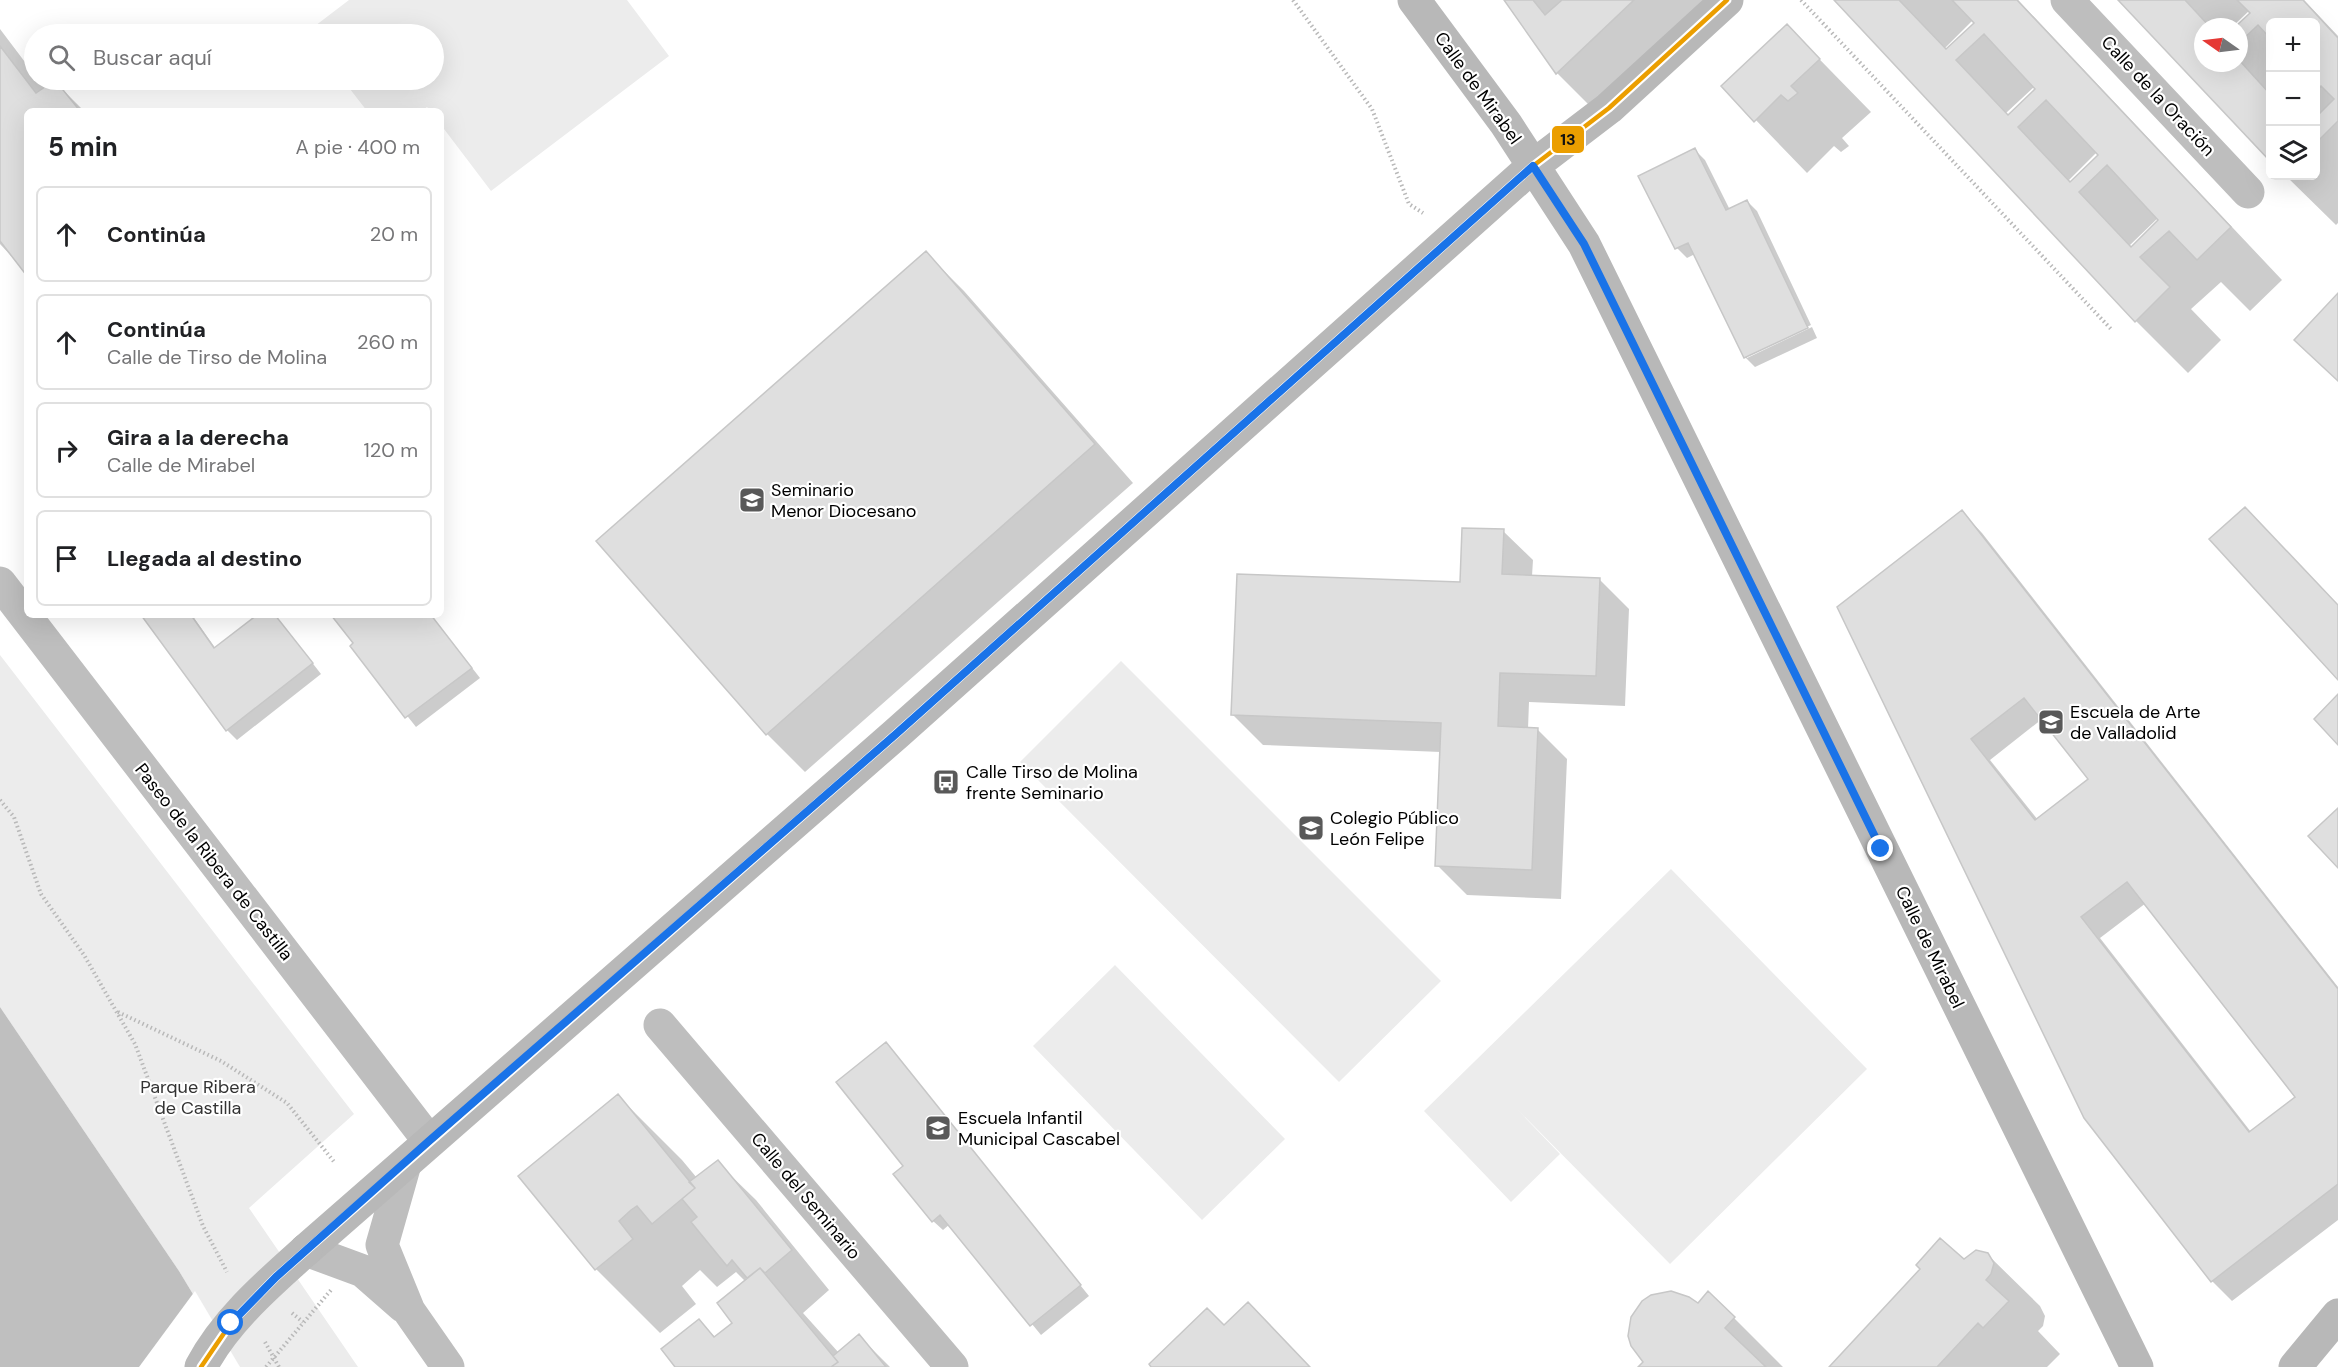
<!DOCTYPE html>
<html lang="es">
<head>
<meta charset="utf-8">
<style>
  :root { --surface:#fff; --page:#f2f2f2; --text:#202124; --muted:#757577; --line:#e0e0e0 }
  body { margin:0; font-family:"DM Sans",sans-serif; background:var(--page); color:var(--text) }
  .controls { position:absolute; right:18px; top:18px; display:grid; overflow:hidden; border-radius:9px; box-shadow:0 6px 24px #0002 }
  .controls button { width:54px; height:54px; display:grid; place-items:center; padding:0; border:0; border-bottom:2px solid var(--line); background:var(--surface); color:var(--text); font:30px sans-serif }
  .compass { position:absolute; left:2194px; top:18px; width:54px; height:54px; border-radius:50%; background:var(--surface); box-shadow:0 6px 24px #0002; rotate:284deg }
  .stop { position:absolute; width:18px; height:18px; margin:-14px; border:4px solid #1a73e8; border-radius:50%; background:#fff }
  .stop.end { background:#1a73e8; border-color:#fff; box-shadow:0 2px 6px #0008 }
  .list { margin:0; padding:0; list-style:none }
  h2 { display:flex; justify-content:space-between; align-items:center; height:78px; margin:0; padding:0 24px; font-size:26px }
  h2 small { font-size:20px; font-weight:400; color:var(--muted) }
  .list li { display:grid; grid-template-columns:39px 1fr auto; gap:18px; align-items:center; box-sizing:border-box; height:96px; margin:0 12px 12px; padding:0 12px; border:2px solid var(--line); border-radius:9px }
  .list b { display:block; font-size:22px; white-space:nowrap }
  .list p { margin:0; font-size:20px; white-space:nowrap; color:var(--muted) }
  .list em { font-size:20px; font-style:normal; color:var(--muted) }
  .icon { flex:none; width:33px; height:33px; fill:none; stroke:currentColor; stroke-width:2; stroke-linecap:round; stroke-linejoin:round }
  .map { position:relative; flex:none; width:2338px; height:1367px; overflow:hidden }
  .search { position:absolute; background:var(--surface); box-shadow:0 6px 24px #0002; left:24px; top:24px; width:420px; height:66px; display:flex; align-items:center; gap:15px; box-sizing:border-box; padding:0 21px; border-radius:33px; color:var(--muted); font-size:22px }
  .panel { position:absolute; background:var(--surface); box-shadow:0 6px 24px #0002; left:24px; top:108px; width:420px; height:510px; border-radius:9px }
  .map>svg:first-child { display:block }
  .green { fill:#ececec }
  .water { fill:#bfbfbf }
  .pier { fill:#fff }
  .shadow { fill:#0003; fill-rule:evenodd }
  .building { fill:#dfdfdf; stroke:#c7c7c7; stroke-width:1.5; fill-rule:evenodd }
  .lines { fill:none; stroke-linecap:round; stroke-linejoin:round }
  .path { stroke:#b9b9b9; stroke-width:4; stroke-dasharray:1.5 3; stroke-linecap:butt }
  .street { stroke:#bebebe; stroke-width:33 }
  .secondary { stroke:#b8b8b8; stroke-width:33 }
  .path-bridge { stroke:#b9b9b9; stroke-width:4; stroke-dasharray:1.5 3; stroke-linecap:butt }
  .secondary-bridge { stroke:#b8b8b8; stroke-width:33 }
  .bus-1-casing { stroke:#fff; stroke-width:9 }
  .bus-1 { stroke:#eb9e00; stroke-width:4.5 }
  .route { stroke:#1a73e8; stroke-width:8 }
  .labels { text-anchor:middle; stroke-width:4.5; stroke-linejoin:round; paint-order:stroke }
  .street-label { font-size:18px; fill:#000; stroke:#fff }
  .poi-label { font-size:18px; fill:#000; stroke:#fff; text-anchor:start }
  .park-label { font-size:18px; fill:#333; stroke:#fff }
  .line-badge { stroke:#fff; stroke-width:2 }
  .pale-badge-label { font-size:16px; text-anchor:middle; font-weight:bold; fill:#111 }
</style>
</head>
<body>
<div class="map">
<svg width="2338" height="1367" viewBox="0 0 2338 1367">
  <rect width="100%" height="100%" fill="#fff"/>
  <path class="green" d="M 349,0 L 627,0 L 669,56 L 491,191 L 441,125 L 441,111 L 431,111 L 427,107 L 421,111 L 367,111 L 343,80 L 434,80 L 434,34 L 309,34 L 307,32 Z
    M 0,655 L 354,1114 L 249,1208 L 358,1367 L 237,1367 L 179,1271 L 0,1007 Z
    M 1121,661 L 1441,981 L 1339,1082 L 1020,762 Z
    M 1671,869 L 1867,1069 L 1670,1264 L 1515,1107 L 1560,1154 L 1511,1202 L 1424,1111 Z
    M 1115,965 L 1285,1139 L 1202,1220 L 1033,1046 Z"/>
  <path class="water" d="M 0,1007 L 179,1271 L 237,1367 L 0,1367 Z"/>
  <path class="pier" d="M 195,1291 L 240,1367 L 139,1367 Z"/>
  <path class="shadow" d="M 1506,0 L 1741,0 L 1608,124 L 1557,73 Z
    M 1836,0 L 2018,0 L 2282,280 L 2250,311 L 2221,282 L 2191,309 L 2221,340 L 2188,373 L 2136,321 ZM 1973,20 L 1976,23 L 1947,50 L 1945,48 ZM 2035,86 L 2037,89 L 2009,116 L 2006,113 ZM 2097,152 L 2100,155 L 2071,183 L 2069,180 ZM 2158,218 L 2160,220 L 2132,248 L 2130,245 Z
    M 2120,0 L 2304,0 L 2338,36 L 2338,223 L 2336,225 L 2286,176 L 2316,176 L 2316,22 L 2270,22 L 2270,159 ZM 2250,10 L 2252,13 L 2237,27 L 2239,27 L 2239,63 L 2203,63 L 2203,27 L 2232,27 Z
    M 1787,26 L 1871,112 L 1842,138 L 1849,146 L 1841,152 L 1834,146 L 1807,173 L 1723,86 Z
    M 0,29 L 34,74 L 34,80 L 39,80 L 45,88 L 54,81 L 84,111 L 27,111 L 27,273 L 0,244 Z
    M 1695,150 L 1705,160 L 1730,210 L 1747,201 L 1757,211 L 1811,325 L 1747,355 L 1747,358 L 1812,327 L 1817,338 L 1755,367 L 1745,357 L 1695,254 L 1687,258 L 1677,248 L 1640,177 Z
    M 926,253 L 964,291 L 1133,483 L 805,772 L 767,734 Z
    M 1962,512 L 1982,533 L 2338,987 L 2338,1220 L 2232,1301 L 2212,1281 L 2085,1117 L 1839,608 ZM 2042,719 L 2090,780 L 2038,820 L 1990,760 ZM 2146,903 L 2297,1097 L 2251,1132 L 2100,938 Z
    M 1503,531 L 1533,560 L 1532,576 L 1599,579 L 1629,609 L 1625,706 L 1529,702 L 1528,729 L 1537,729 L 1567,759 L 1561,899 L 1467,895 L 1437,865 L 1441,752 L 1263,745 L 1233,715 L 1461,584 Z
    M 143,615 L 192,615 L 216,649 L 259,615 L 275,615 L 321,674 L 237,740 L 227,730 Z
    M 333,615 L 431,615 L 480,678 L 416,727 L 352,646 L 355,643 Z
    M 886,1044 L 1089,1296 L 1041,1335 L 950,1224 L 943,1230 L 933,1221 L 905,1166 Z
    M 618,1096 L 682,1160 L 697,1178 L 717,1162 L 756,1200 L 829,1290 L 803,1313 L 839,1353 L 859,1336 L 890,1367 L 677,1367 L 699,1321 L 716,1338 L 734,1323 L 746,1282 L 736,1272 L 717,1287 L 700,1270 L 682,1286 L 696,1304 L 660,1333 L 596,1269 L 520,1176 Z
    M 1987,1254 L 2040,1306 L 2045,1316 L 2043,1326 L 2038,1331 L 2060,1354 L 2047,1367 L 1831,1367 L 1964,1261 Z
    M 1708,1293 L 1734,1318 L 1783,1367 L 1640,1367 Z"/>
  <path class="building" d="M 1504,0 L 1533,0 L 1545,15 L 1562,0 L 1634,0 L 1556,74 Z
    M 1834,0 L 1899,0 L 1946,49 L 1974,23 L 1952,0 L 2017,0 L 2231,227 L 2197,260 L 2169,231 L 2140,257 L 2170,287 L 2135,322 ZM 1984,34 L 2035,89 L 2008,115 L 1956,60 ZM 2046,100 L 2098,155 L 2070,182 L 2018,127 ZM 2107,165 L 2158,220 L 2131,247 L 2079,192 Z
    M 2118,0 L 2185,0 L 2210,27 L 2203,27 L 2203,63 L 2239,63 L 2239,60 L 2270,94 L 2270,161 Z
    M 2237,0 L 2303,0 L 2338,38 L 2338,121 L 2316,143 L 2316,117 L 2334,99 L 2321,86 L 2316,91 L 2316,22 L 2270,22 L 2270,38 L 2258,25 L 2239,43 L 2239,27 L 2235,27 L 2250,13 Z
    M 1787,24 L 1820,59 L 1791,86 L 1798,93 L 1788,101 L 1781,95 L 1754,122 L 1721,86 Z
    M 0,46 L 36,93 L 55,80 L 80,111 L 27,111 L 27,276 L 0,241 Z
    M 1695,148 L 1726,210 L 1747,200 L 1808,328 L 1744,358 L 1688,243 L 1675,249 L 1638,176 Z
    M 926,251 L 1095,444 L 766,735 L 596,541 Z
    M 2338,293 L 2338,381 L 2294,340 Z
    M 2245,507 L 2338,605 L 2338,680 L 2209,539 Z
    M 1962,510 L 2338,989 L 2338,1184 L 2211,1282 L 2084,1118 L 1837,607 ZM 2024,698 L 2088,779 L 2035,820 L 1971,739 ZM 2127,882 L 2295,1097 L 2249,1132 L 2081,917 Z
    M 1462,528 L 1504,529 L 1502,574 L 1600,578 L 1596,676 L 1500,673 L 1498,726 L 1538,728 L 1532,870 L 1435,866 L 1441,723 L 1231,715 L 1237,574 L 1460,582 Z
    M 141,615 L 191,615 L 214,648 L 257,615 L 275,615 L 313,663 L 226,731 Z
    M 331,615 L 431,615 L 472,668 L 405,718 L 350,646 L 353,643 Z
    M 2338,694 L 2338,745 L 2314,719 Z
    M 2338,808 L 2338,868 L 2308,836 Z
    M 886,1042 L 1081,1285 L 1030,1326 L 940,1215 L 932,1222 L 893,1174 L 903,1166 L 836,1082 Z
    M 618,1094 L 695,1188 L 652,1224 L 637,1206 L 631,1210 L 619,1221 L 633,1239 L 595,1270 L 518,1176 Z
    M 718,1160 L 792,1250 L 765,1273 L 760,1268 L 747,1278 L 732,1260 L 727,1266 L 691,1222 L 697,1217 L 682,1199 L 695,1188 L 689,1182 Z
    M 1940,1238 L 1964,1259 L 1976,1250 L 1988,1253 L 1994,1263 L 1991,1274 L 1986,1280 L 2009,1301 L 1983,1328 L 1978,1323 L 1937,1367 L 1829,1367 L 1920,1269 L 1916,1265 Z
    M 760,1268 L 838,1362 L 831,1367 L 675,1367 L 661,1349 L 699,1319 L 714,1337 L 732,1323 L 717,1303 Z
    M 1671,1291 L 1689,1297 L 1698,1303 L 1708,1291 L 1735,1317 L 1725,1328 L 1766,1367 L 1638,1367 L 1643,1362 L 1631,1346 L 1628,1336 L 1631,1317 L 1642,1301 L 1651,1295 Z
    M 1248,1302 L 1310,1367 L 1151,1367 L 1149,1364 L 1207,1308 L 1224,1325 Z
    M 859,1334 L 886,1367 L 831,1367 L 838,1362 L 833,1356 Z"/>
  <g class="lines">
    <path class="path" d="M 1293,0 L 1372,109 L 1409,204 L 1423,213
      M 1801,0 L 2111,329
      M 0,800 L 14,817 L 41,894 L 84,955 L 135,1044 L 203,1226 L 227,1272
      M 118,1012 L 221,1061 L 287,1103 L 335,1163
      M 292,1313 L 303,1322
      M 265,1342 L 279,1367"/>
    <path class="street" d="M 2067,0 L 2248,192
      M 0,583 L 429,1141
      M 660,1025 L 952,1367
      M 405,1164 L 382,1245 L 409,1311 L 448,1367
      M 306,1250 L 363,1271 L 403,1306"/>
    <path class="secondary" d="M 1414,0 L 1506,124 L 1584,244 L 2137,1367
      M 306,1250 L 896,734 L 1533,166 L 1609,108 L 1727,0
      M 2295,1367 L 2338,1315"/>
    <path class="path-bridge" d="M 266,1367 L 331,1290"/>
    <path class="secondary-bridge" d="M 201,1367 C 225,1321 268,1284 306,1250"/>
    <defs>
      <path id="bus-1" d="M 201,1367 L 231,1323 L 276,1277 L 896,734 L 1533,166 L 1609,108 L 1727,0"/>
    </defs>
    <use href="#bus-1" class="bus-1-casing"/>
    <use href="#bus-1" class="bus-1"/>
  </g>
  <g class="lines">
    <path class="route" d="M 231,1323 L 276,1277 L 429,1141 L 896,734 L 1533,166 L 1584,244 L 1881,849"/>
  </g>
  <defs>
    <symbol id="school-square" viewBox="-11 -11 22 22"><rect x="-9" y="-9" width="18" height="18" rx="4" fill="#595959" stroke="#fff"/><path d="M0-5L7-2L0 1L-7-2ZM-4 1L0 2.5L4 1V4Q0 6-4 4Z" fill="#fff"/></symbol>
    <symbol id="university-square" viewBox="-11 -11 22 22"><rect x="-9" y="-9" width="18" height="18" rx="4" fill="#595959" stroke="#fff"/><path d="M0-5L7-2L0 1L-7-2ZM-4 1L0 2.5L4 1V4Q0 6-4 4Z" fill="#fff"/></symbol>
    <symbol id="bus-square" viewBox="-11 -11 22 22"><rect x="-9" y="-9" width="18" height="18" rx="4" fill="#595959" stroke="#fff"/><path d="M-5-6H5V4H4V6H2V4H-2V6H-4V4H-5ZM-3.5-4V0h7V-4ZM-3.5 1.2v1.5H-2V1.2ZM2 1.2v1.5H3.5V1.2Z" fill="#fff"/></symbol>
  </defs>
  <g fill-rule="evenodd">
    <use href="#school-square" x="737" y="485" width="30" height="30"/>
    <use href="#university-square" x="2036" y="707" width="30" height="30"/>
    <use href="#bus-square" x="931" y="767" width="30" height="30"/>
    <use href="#school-square" x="1296" y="813" width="30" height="30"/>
    <use href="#school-square" x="923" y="1113" width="30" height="30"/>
  </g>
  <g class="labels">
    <g class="street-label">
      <text transform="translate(1478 88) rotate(54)" y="6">Calle de Mirabel</text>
      <text transform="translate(2158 96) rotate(47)" y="6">Calle de la Oración</text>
      <text transform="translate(214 862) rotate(52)" y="6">Paseo de la Ribera de Castilla</text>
      <text transform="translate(1930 947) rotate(64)" y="6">Calle de Mirabel</text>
      <text transform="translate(806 1196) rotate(50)" y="6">Calle del Seminario</text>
    </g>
    <g class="poi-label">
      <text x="771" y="496">Seminario<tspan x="771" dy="21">Menor Diocesano</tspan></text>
      <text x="2070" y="718">Escuela de Arte<tspan x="2070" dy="21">de Valladolid</tspan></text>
      <text x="966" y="778">Calle Tirso de Molina<tspan x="966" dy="21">frente Seminario</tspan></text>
      <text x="1330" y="824">Colegio Público<tspan x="1330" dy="21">León Felipe</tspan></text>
      <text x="958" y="1124">Escuela Infantil<tspan x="958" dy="21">Municipal Cascabel</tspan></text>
    </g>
    <g class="park-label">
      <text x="198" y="1093">Parque Ribera<tspan x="198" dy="21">de Castilla</tspan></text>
    </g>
  </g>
  <rect class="line-badge" x="1551" y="125" width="34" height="29" rx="6" fill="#eb9e00"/>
  <g class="pale-badge-label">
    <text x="1568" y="145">13</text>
  </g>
</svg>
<div class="controls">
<button>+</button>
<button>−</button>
<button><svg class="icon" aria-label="layers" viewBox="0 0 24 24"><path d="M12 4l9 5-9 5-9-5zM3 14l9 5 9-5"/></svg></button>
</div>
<svg class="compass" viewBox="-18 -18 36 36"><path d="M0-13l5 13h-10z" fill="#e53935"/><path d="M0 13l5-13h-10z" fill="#757577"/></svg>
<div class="stop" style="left:231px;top:1323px"></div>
<div class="stop end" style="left:1881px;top:849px"></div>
<div class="search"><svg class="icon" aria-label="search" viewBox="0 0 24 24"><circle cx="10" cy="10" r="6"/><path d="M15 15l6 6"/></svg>Buscar aquí</div>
<section class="panel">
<h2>5 min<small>A pie · 400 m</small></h2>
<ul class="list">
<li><svg class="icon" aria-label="ahead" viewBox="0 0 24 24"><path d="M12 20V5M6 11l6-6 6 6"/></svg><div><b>Continúa</b></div><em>20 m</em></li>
<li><svg class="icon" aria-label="ahead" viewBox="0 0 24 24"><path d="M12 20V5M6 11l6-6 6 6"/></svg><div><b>Continúa</b><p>Calle de Tirso de Molina</p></div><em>260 m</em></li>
<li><svg class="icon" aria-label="right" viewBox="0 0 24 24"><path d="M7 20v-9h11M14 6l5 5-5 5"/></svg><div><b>Gira a la derecha</b><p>Calle de Mirabel</p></div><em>120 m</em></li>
<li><svg class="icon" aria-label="arrive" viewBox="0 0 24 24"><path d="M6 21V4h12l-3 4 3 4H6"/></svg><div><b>Llegada al destino</b></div></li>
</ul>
</section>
</div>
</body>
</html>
